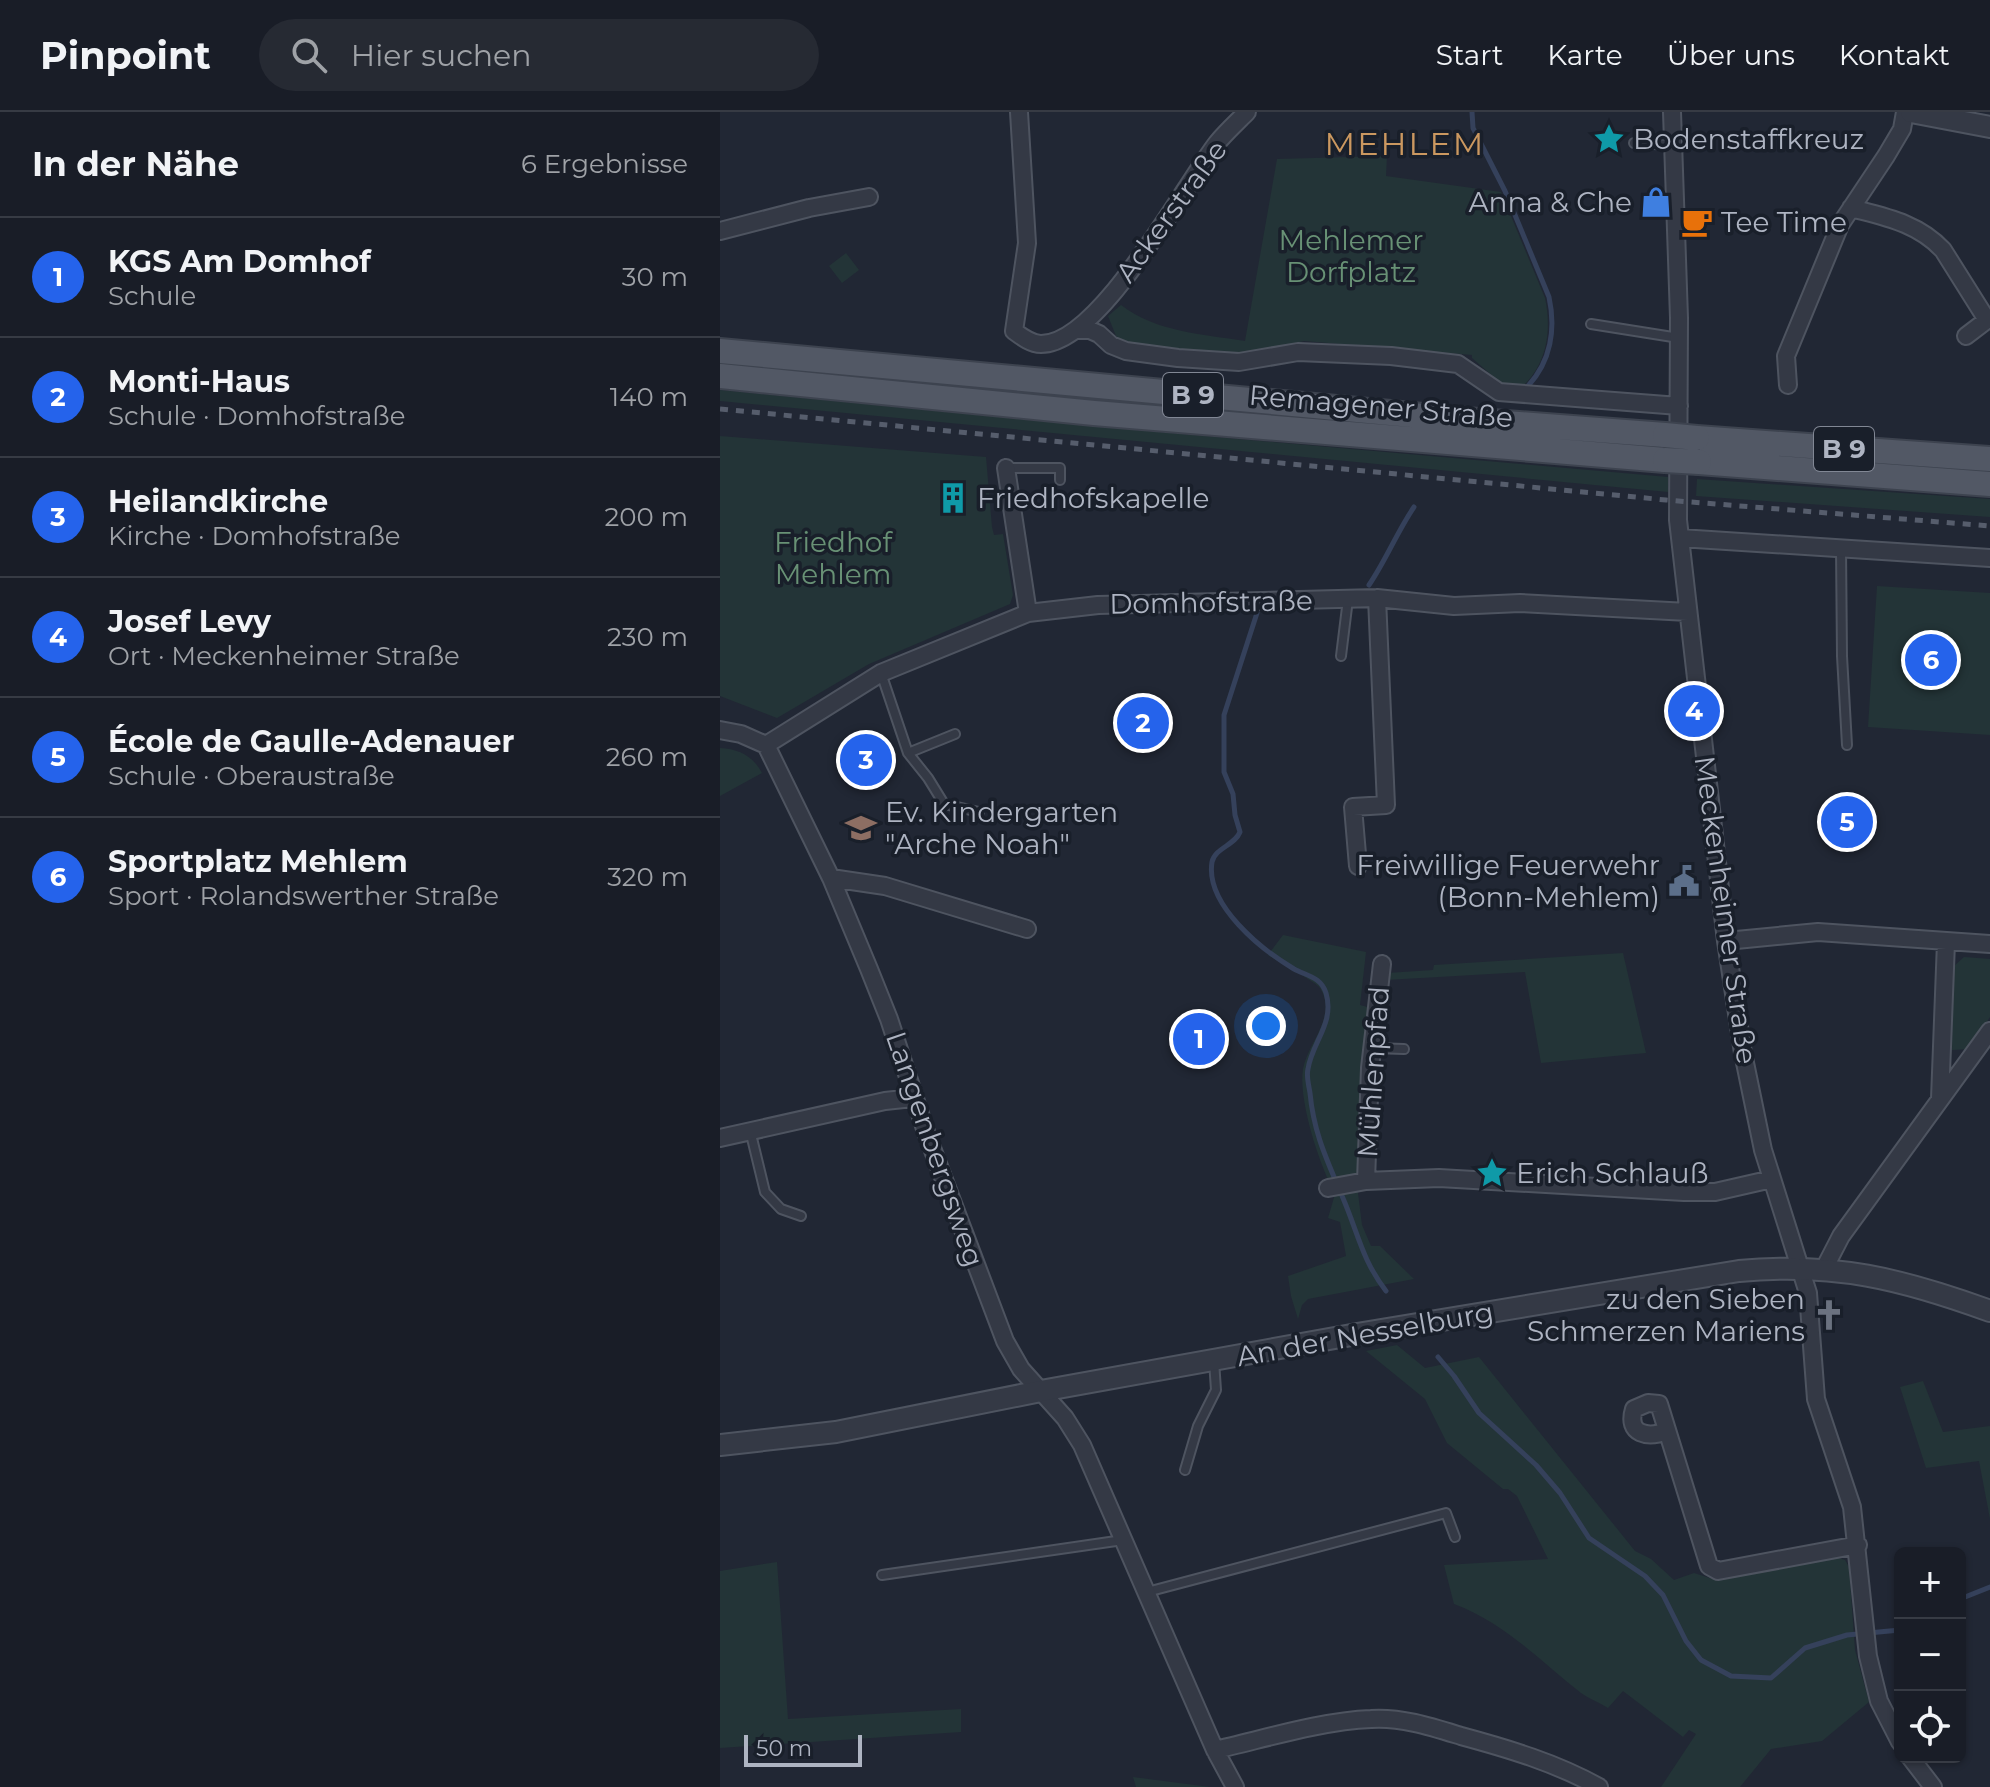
<!DOCTYPE html>
<html lang="de">
<head>
<meta charset="utf-8">
<style>
  :root { --surface:#191d27; --page:#262a33; --text:#f1f3f6; --muted:#9fa2a7; --line:#373b44; --accent:#2563eb }
  body { margin:0; font-family:Montserrat,sans-serif; background:var(--page); color:var(--text) }
  .controls { position:absolute; right:24px; bottom:24px; display:grid; overflow:hidden; border-radius:12px; box-shadow:0 2px 6px #0004 }
  .controls button { width:72px; height:72px; display:grid; place-items:center; padding:0; border:0; border-bottom:2px solid var(--line); background:var(--surface); color:var(--text); font:40px sans-serif }
  .scale { position:absolute; left:24px; bottom:20px; width:118px; box-sizing:border-box; padding-left:8px; border:4px solid #aeb4c2; border-top:0; font-size:22px; line-height:28px; white-space:nowrap; color:#aeb4c2; -webkit-text-stroke:6px #191f2a; paint-order:stroke }
  .you { position:absolute; left:546px; top:914px; width:28px; height:28px; margin:-20px; border:6px solid #fff; border-radius:50%; background:#1a73e8; box-shadow:0 0 0 12px #1a73e833 }
  .badge { display:grid; place-items:center; width:52px; height:52px; border-radius:50%; background:var(--accent); color:#fff; font-size:26px; font-weight:700 }
  .pin { position:absolute; translate:-50% -50%; border:4px solid #fff; box-shadow:0 2px 8px #0006 }
  .list { margin:0; padding:0; list-style:none }
  h2 { display:flex; justify-content:space-between; align-items:center; height:104px; margin:0; padding:0 32px; font-size:34px }
  h2 small { font-size:26px; font-weight:400; color:var(--muted) }
  .list li { display:grid; grid-template-columns:52px 1fr auto; gap:24px; align-items:center; box-sizing:border-box; height:120px; padding:0 32px; border-top:2px solid var(--line) }
  .list b { display:block; font-size:30px; white-space:nowrap }
  .list p { margin:0; font-size:26px; white-space:nowrap; color:var(--muted) }
  .list em { font-size:26px; font-style:normal; color:var(--muted) }
  .icon { flex:none; width:44px; height:44px; fill:none; stroke:currentColor; stroke-width:2; stroke-linecap:round; stroke-linejoin:round }
  .map { position:relative; flex:none; width:1270px; height:1675px; overflow:hidden }
  header { display:flex; align-items:center; gap:48px; box-sizing:border-box; height:112px; padding:0 40px; background:var(--surface); border-bottom:2px solid var(--line) }
  header strong { font-size:38px }
  nav { display:flex; gap:44px; margin-inline-start:auto; font-size:28px }
  .search { width:560px; height:72px; background:var(--page); display:flex; align-items:center; gap:20px; box-sizing:border-box; padding:0 28px; border-radius:44px; color:var(--muted); font-size:30px }
  main { display:flex }
  aside { flex:1; background:var(--surface) }
  .map>svg:first-child { display:block }
  .green { fill:#233437 }
  .lines { fill:none; stroke-linecap:round; stroke-linejoin:round }
  .stream { stroke:#35415b; stroke-width:5 }
  .service-casing { stroke:#4e5460; stroke-width:12 }
  .minor-casing { stroke:#4e5460; stroke-width:20 }
  .tertiary-casing { stroke:#4e5460; stroke-width:24 }
  .primary-casing { stroke:#3d434f; stroke-width:28 }
  .service { stroke:#343945; stroke-width:8 }
  .minor { stroke:#343945; stroke-width:16 }
  .tertiary { stroke:#343945; stroke-width:20 }
  .primary { stroke:#525865; stroke-width:24 }
  .rail { stroke:#565d6c; stroke-width:5; stroke-dasharray:8 8; stroke-linecap:butt }
  .primary-bridge-casing { stroke:#3d434f; stroke-width:28; stroke-linecap:butt }
  .primary-bridge { stroke:#525865; stroke-width:24 }
  .labels { text-anchor:middle; stroke-width:7; stroke-linejoin:round; paint-order:stroke }
  .shield { fill:#191f2a; stroke:#818794; stroke-width:2 }
  .shield-label { font-size:26px; font-weight:bold; fill:#aeb4c2 }
  .poi-label { font-size:28px; fill:#aeb4c2; stroke:#191f2a; text-anchor:start }
  .street-label { font-size:28px; fill:#aeb4c2; stroke:#191f2a }
  .park-label { font-size:28px; fill:#689175; stroke:#191f2a }
  .quarter-label { font-size:32px; letter-spacing:2px; fill:#cb9860; stroke:#191f2a }
</style>
</head>
<body>
<header>
<strong>Pinpoint</strong>
<div class="search"><svg class="icon" aria-label="search" viewBox="0 0 24 24"><circle cx="10" cy="10" r="6"/><path d="M15 15l6 6"/></svg>Hier suchen</div>
<nav><a>Start</a><a>Karte</a><a>Über uns</a><a>Kontakt</a></nav>
</header>
<main>
<aside>
<h2>In der Nähe<small>6 Ergebnisse</small></h2>
<ul class="list">
<li><span class="badge">1</span><div><b>KGS Am Domhof</b><p>Schule</p></div><em>30 m</em></li>
<li><span class="badge">2</span><div><b>Monti-Haus</b><p>Schule · Domhofstraße</p></div><em>140 m</em></li>
<li><span class="badge">3</span><div><b>Heilandkirche</b><p>Kirche · Domhofstraße</p></div><em>200 m</em></li>
<li><span class="badge">4</span><div><b>Josef Levy</b><p>Ort · Meckenheimer Straße</p></div><em>230 m</em></li>
<li><span class="badge">5</span><div><b>École de Gaulle-Adenauer</b><p>Schule · Oberaustraße</p></div><em>260 m</em></li>
<li><span class="badge">6</span><div><b>Sportplatz Mehlem</b><p>Sport · Rolandswerther Straße</p></div><em>320 m</em></li>
</ul>
</aside>
<div class="map">
<svg width="1270" height="1675" viewBox="0 0 1270 1675">
  <rect width="100%" height="100%" fill="#212734"/>
  <path class="green" d="M 667,44 L 666,64 L 781,80 L 825,186 C 832,218 827,252 802,275 L 784,274 L 752,246 L 752,243 L 584,229 L 528,242 L 412,234 L 396,224 L 388,204 L 401,193 C 436,220 482,222 525,229 L 557,47 Z
    M 126,141 L 139,158 L 122,171 L 109,154 Z
    M 0,278 L 371,314 L 948,365 L 948,380 L 0,289 Z
    M 0,324 L 266,345 L 272,415 L 274,423 L 283,422 L 293,483 L 290,492 L 149,552 L 57,606 L 0,584 Z
    M 977,367 L 1270,387 L 1270,405 L 976,384 Z
    M 1157,474 L 1270,481 L 1270,623 L 1148,615 Z
    M 0,636 C 19,637 33,644 42,661 L 0,684 Z
    M 563,823 L 646,840 L 640,893 L 651,896 L 637,1026 L 643,1061 L 638,1081 L 642,1113 L 651,1134 L 660,1134 L 694,1167 L 588,1187 L 582,1193 L 578,1207 L 571,1184 L 568,1164 L 626,1144 L 620,1110 L 608,1106 L 615,1082 C 600,1054 578,989 583,957 C 588,930 618,904 600,876 C 596,870 558,850 548,843 Z
    M 903,841 L 926,941 L 821,951 L 805,860 L 666,868 L 667,861 L 713,858 L 714,853 Z
    M 1244,845 L 1270,847 L 1270,905 L 1250,937 L 1232,938 L 1233,855 Z
    M 677,1233 L 705,1256 L 759,1245 L 915,1439 L 931,1447 L 954,1468 L 974,1461 L 996,1468 L 1113,1444 L 1125,1448 L 1129,1455 L 1135,1538 L 1149,1590 L 1102,1629 L 1051,1637 L 1020,1675 L 941,1675 L 976,1622 L 969,1618 L 963,1625 L 903,1579 L 888,1596 C 879,1590 869,1587 861,1581 C 819,1548 785,1511 734,1492 L 724,1453 L 828,1447 L 797,1384 L 788,1377 L 783,1377 L 727,1331 L 705,1287 L 646,1239 Z
    M 1203,1269 L 1223,1320 L 1270,1314 L 1270,1407 L 1259,1349 L 1206,1356 L 1180,1275 Z
    M 57,1450 L 68,1607 L 241,1597 L 241,1620 L 0,1636 L 0,1459 Z
    M 413,1665 L 490,1675 L 416,1675 Z"/>
  <g class="lines">
    <path class="stream" d="M 752,0 L 753,16 L 785,79 L 829,185 C 836,217 831,249 808,274
      M 649,473 C 666,448 677,420 694,395
      M 537,501 L 504,603 L 504,660 L 513,682 L 515,703 L 520,720 C 515,733 495,736 492,750 C 485,793 542,838 574,857 C 587,864 601,865 606,881 C 615,911 592,930 588,957 C 586,964 589,974 590,981 C 594,1024 609,1052 625,1091 C 639,1125 643,1149 666,1179
      M 718,1245 L 734,1264 L 759,1301 L 816,1353 L 840,1381 L 869,1426 L 925,1464 L 943,1483 L 966,1529 L 981,1548 L 1011,1564 L 1051,1566 L 1085,1536 L 1127,1523 L 1180,1518
      M 1240,1487 L 1270,1475"/>
    <defs>
      <path id="service" d="M 914,31 L 953,33
        M 871,212 L 959,226
        M 286,356 L 340,356 L 340,368
        M 1121,436 L 1122,544 L 1127,633
        M 621,544 L 628,487
        M 161,561 L 188,641 L 208,666 L 224,692 L 259,700
        M 188,641 L 235,622
        M 653,936 L 684,937
        M 30,1018 L 45,1080 L 61,1097 L 81,1104
        M 465,1358 L 478,1314 L 496,1278 L 494,1249
        M 162,1463 L 403,1428
        M 427,1480 L 726,1401 L 735,1425"/>
      <path id="minor" d="M 299,0 L 307,131 L 294,219 C 302,225 311,232 321,232 C 380,232 463,75 497,31 C 506,20 517,10 527,0
        M 952,0 L 959,206 L 958,408 L 1006,829 L 1023,941 L 1043,1038 L 1088,1181 L 1096,1287 L 1132,1395 L 1148,1544 L 1159,1589 L 1180,1630
        M 1131,96 C 1165,105 1198,111 1223,138 L 1267,208 L 1246,224
        M 0,119 L 89,96 L 149,85
        M 357,218 L 370,218 L 379,222 L 391,233 L 406,239 L 458,246 L 519,250 L 578,240 L 671,244 L 738,252 L 779,280 L 959,294
        M 1068,273 L 1066,244 L 1120,113 L 1166,44 L 1182,17 L 1185,0
        M 286,356 L 308,501
        M 960,426 L 1270,446
        M 0,618 L 21,622 L 46,633
        M 46,633 L 111,766 L 149,857 L 169,907 L 206,1020 L 285,1229 L 301,1257 L 345,1306 L 362,1333 L 495,1638 L 515,1675
        M 46,633 L 161,561 L 308,501 L 378,493 L 657,486 L 734,494 L 800,491 L 968,500
        M 638,754 L 633,695 L 666,693 L 657,486
        M 111,766 L 165,774 L 307,817
        M 1006,829 L 1098,820 L 1270,832
        M 1220,987 L 1226,830
        M 0,1026 L 165,989 L 193,986
        M 646,1069 L 650,956 L 662,852
        M 608,1076 L 646,1069 L 719,1066 L 964,1080 L 995,1080 L 1052,1067
        M 1104,1157 L 1121,1124 L 1270,919
        M 947,1319 C 928,1326 906,1323 914,1297 L 928,1291 L 939,1292 L 989,1454 L 998,1459 L 1138,1433
        M 495,1638 C 544,1627 601,1609 651,1607 C 682,1605 712,1615 741,1624 C 789,1637 836,1651 879,1675
        M 1190,1645 L 1213,1675"/>
      <path id="tertiary" d="M 1191,0 L 1270,15
        M 0,1333 L 116,1320 L 321,1279 L 637,1222 L 1019,1159 C 1114,1150 1182,1167 1270,1199"/>
      <path id="primary" d="M 0,239 L 746,308 L 945,323
        M 0,264 L 374,301 L 945,348
        M 977,326 L 1270,347
        M 979,350 L 1270,372"/>
    </defs>
    <use href="#service" class="service-casing"/>
    <use href="#minor" class="minor-casing"/>
    <use href="#tertiary" class="tertiary-casing"/>
    <use href="#primary" class="primary-casing"/>
    <use href="#service" class="service"/>
    <use href="#minor" class="minor"/>
    <use href="#tertiary" class="tertiary"/>
    <use href="#primary" class="primary"/>
    <path class="rail" d="M 0,297 L 946,388 L 1270,414"/>
    <defs>
      <path id="primary-bridge" d="M 945,323 L 977,326
        M 945,348 L 979,350"/>
    </defs>
    <use href="#primary-bridge" class="primary-bridge-casing"/>
    <use href="#primary-bridge" class="primary-bridge"/>
  </g>
  <defs>
    <symbol id="sight-bare" viewBox="-9 -9 18 18"><path d="M0-6L1.8-2.2L6-1.7L2.9 1.2L3.7 5.4L0 3.3L-3.7 5.4L-2.9 1.2L-6-1.7L-1.8-2.2Z" fill="#0f9aa8" stroke="#191f2a" stroke-width="2.5" paint-order="stroke"/></symbol>
    <symbol id="shop-bare" viewBox="-9 -9 18 18"><path d="M-5-2.5h2.3a2.7 3.5 0 0 1 5.4 0H5L5.5 6h-11ZM-1.5-2.5h3a1.5 2.3 0 0 0-3 0Z" fill="#3f7fe0" stroke="#191f2a" stroke-width="2.5" paint-order="stroke"/></symbol>
    <symbol id="cafe-bare" viewBox="-9 -9 18 18"><path d="M-5.5-4.5H6V0H3Q3 3.5 0 3.5H-2.5Q-5.5 3.5-5.5 0ZM3-3.2v2h1.7v-2ZM-6 4.5H4V6H-6Z" fill="#e8710a" stroke="#191f2a" stroke-width="2.5" paint-order="stroke"/></symbol>
    <symbol id="building-bare" viewBox="-9 -9 18 18"><path d="M-4-6H4V6H1V3H-1V6H-4ZM-2.5-4.3h1.7v1.8h-1.7ZM.8-4.3h1.7v1.8H.8ZM-2.5-1h1.7V.8h-1.7ZM.8-1h1.7V.8H.8Z" fill="#0f9aa8" stroke="#191f2a" stroke-width="2.5" paint-order="stroke"/></symbol>
    <symbol id="school-bare" viewBox="-9 -9 18 18"><path d="M0-5L7-2L0 1L-7-2ZM-4 1L0 2.5L4 1V4Q0 6-4 4Z" fill="#8d6e63" stroke="#191f2a" stroke-width="2.5" paint-order="stroke"/></symbol>
    <symbol id="civic-bare" viewBox="-9 -9 18 18"><path d="M-.6-6.5H3V-4.5H.6V-3L4-1V1h2V6H-6V1h2V-1L-.6-3ZM-1.2 2.5V6h2.4V2.5Z" fill="#5c6f8a" stroke="#191f2a" stroke-width="2.5" paint-order="stroke"/></symbol>
    <symbol id="church-bare" viewBox="-9 -9 18 18"><path d="M-1.2-6h2.4v3.5h3.3v2.4h-3.3V6h-2.4V-.1h-3.3v-2.4h3.3Z" fill="#6b7280" stroke="#191f2a" stroke-width="2.5" paint-order="stroke"/></symbol>
  </defs>
  <g fill-rule="evenodd">
    <use href="#sight-bare" x="867" y="5" width="44" height="44"/>
    <use href="#shop-bare" x="914" y="68" width="44" height="44"/>
    <use href="#cafe-bare" x="955" y="88" width="44" height="44"/>
    <use href="#building-bare" x="211" y="364" width="44" height="44"/>
    <use href="#school-bare" x="119" y="694" width="44" height="44"/>
    <use href="#civic-bare" x="942" y="747" width="44" height="44"/>
    <use href="#sight-bare" x="750" y="1039" width="44" height="44"/>
    <use href="#church-bare" x="1087" y="1181" width="44" height="44"/>
  </g>
  <g class="labels">
    <g class="shield">
      <rect x="443" y="261" width="60" height="44" rx="6"/>
      <rect x="1094" y="315" width="60" height="44" rx="6"/>
    </g>
    <g class="shield-label">
      <text x="473" y="292">B 9</text>
      <text x="1124" y="346">B 9</text>
    </g>
    <g class="poi-label">
      <text x="913" y="37">Bodenstaffkreuz</text>
      <text x="912" y="100" text-anchor="end">Anna &amp; Che</text>
      <text x="1001" y="120">Tee Time</text>
      <text x="257" y="396">Friedhofskapelle</text>
      <text x="165" y="710">Ev. Kindergarten<tspan x="165" dy="32">"Arche Noah"</tspan></text>
      <text x="940" y="763" text-anchor="end">Freiwillige Feuerwehr<tspan x="940" dy="32">(Bonn-Mehlem)</tspan></text>
      <text x="796" y="1071">Erich Schlauß</text>
      <text x="1085" y="1197" text-anchor="end">zu den Sieben<tspan x="1085" dy="32">Schmerzen Mariens</tspan></text>
    </g>
    <g class="street-label">
      <text transform="translate(451 99) rotate(-54)" y="10">Ackerstraße</text>
      <text transform="translate(661 294) rotate(5)" y="10">Remagener Straße</text>
      <text transform="translate(491 490) rotate(-1)" y="10">Domhofstraße</text>
      <text transform="translate(1006 798) rotate(82)" y="10">Meckenheimer Straße</text>
      <text transform="translate(653 960) rotate(-86)" y="10">Mühlenpfad</text>
      <text transform="translate(215 1037) rotate(71)" y="10">Langenbergsweg</text>
      <text transform="translate(645 1222) rotate(-10)" y="10">An der Nesselburg</text>
    </g>
    <g class="park-label">
      <text x="631" y="138">Mehlemer<tspan x="631" dy="32">Dorfplatz</tspan></text>
      <text x="113" y="440">Friedhof<tspan x="113" dy="32">Mehlem</tspan></text>
    </g>
    <g class="quarter-label">
      <text x="685" y="43">MEHLEM</text>
    </g>
  </g>
</svg>
<div class="controls">
<button>+</button>
<button>−</button>
<button><svg class="icon" aria-label="locate" viewBox="0 0 24 24"><circle cx="12" cy="12" r="6"/><path d="M12 2v4M12 18v4M2 12h4M18 12h4"/></svg></button>
</div>
<div class="scale">50 m</div>
<div class="you"></div>
<div class="pin badge" style="left:479px;top:927px">1</div>
<div class="pin badge" style="left:423px;top:611px">2</div>
<div class="pin badge" style="left:146px;top:648px">3</div>
<div class="pin badge" style="left:974px;top:599px">4</div>
<div class="pin badge" style="left:1127px;top:710px">5</div>
<div class="pin badge" style="left:1211px;top:548px">6</div>
</div>
</main>
</body>
</html>
